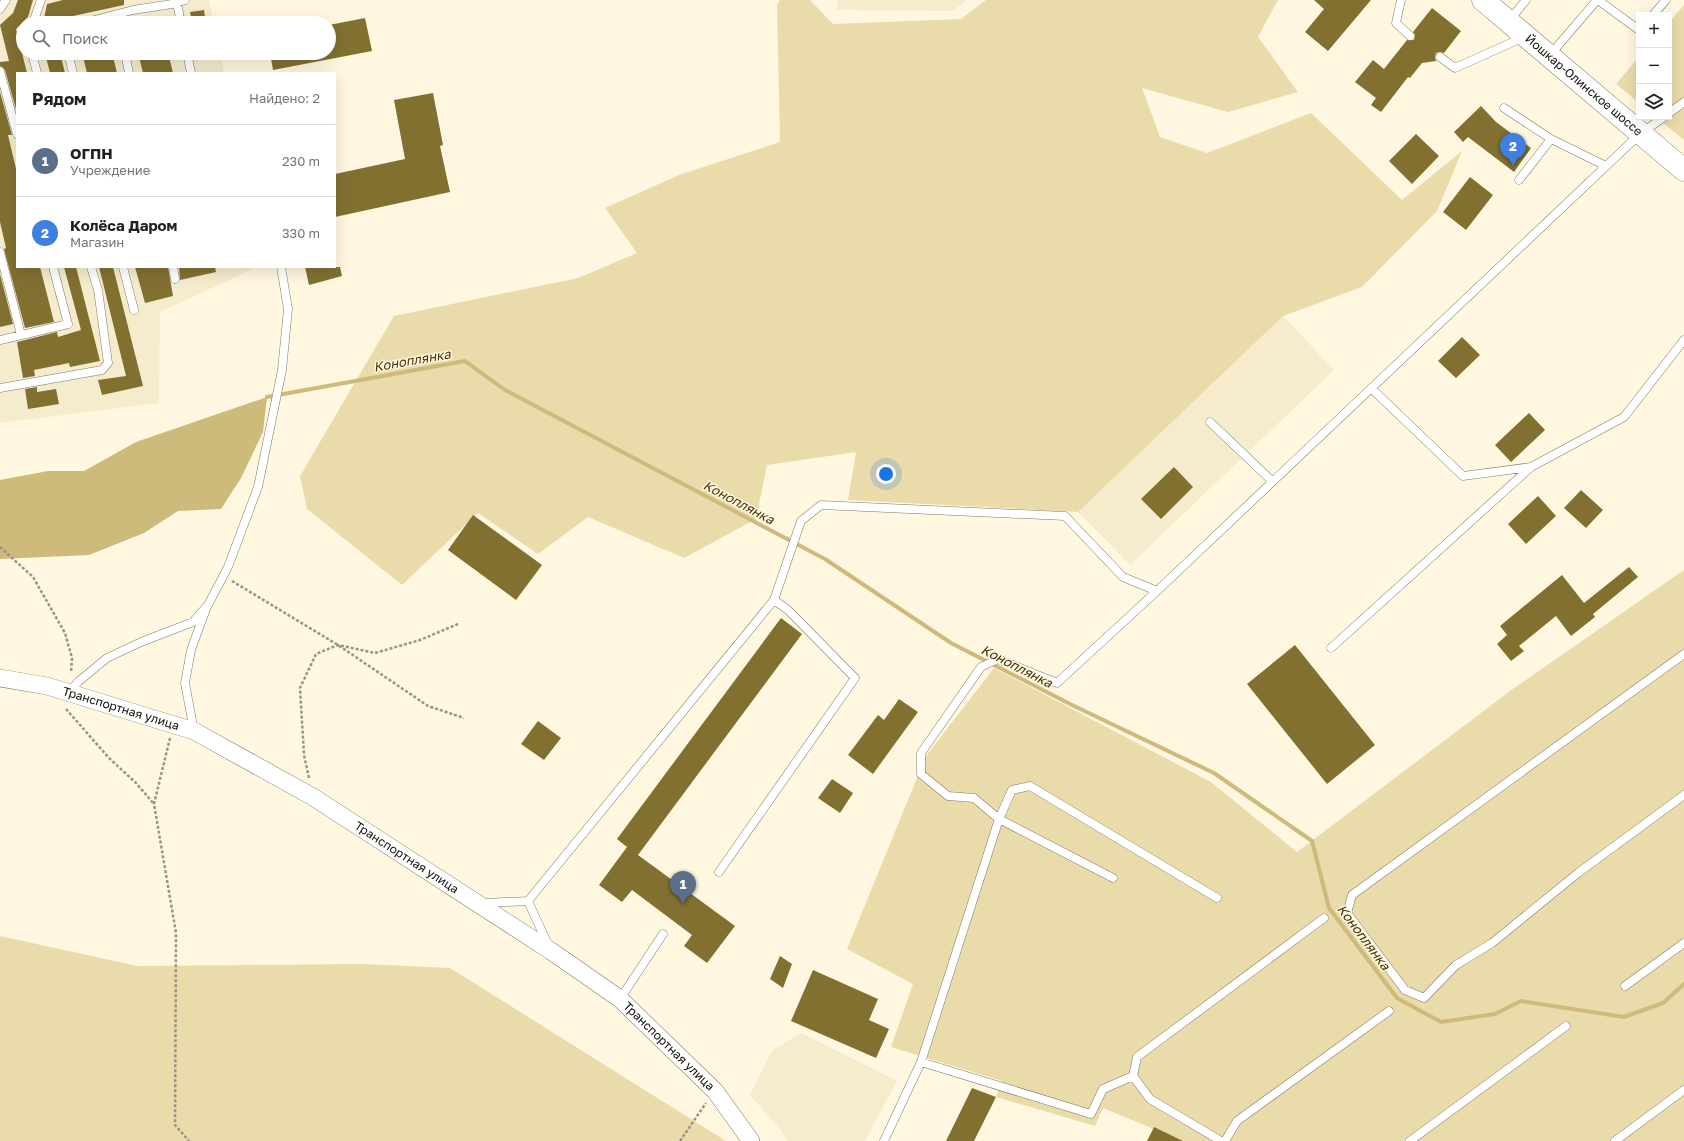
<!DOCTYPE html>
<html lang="ru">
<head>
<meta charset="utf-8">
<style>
  :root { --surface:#fff; --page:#f6f6f6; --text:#202124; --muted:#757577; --line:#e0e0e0; --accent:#7c3aed }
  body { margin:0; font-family:"Golos Text",sans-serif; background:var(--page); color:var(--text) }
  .controls { position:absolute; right:12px; top:12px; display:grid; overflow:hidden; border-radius:0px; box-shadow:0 4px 16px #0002 }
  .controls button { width:36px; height:36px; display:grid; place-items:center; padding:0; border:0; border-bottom:1px solid var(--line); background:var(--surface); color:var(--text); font:20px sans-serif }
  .you { position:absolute; left:886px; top:474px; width:14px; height:14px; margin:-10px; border:3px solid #fff; border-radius:50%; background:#1a73e8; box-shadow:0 0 0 6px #1a73e833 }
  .badge { display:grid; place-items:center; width:26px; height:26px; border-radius:50%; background:var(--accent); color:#fff; font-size:13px; font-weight:700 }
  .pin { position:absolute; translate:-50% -33px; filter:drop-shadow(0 1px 2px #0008) }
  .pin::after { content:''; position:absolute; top:21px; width:14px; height:12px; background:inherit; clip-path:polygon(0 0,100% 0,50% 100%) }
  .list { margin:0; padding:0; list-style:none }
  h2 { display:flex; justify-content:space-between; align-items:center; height:52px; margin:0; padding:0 16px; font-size:17px }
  h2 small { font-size:13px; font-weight:400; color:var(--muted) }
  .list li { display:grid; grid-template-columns:26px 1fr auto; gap:12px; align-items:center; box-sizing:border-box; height:72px; padding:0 16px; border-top:1px solid var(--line) }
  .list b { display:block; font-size:15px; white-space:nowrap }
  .list p { margin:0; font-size:13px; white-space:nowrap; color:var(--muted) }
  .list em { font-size:13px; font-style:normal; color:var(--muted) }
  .icon { flex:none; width:22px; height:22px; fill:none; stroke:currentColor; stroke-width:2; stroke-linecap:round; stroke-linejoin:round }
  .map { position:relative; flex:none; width:1684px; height:1141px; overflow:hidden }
  .search { position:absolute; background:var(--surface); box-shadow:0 4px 16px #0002; left:16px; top:16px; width:320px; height:44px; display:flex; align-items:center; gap:10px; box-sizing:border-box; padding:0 14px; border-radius:22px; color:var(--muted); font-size:15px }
  .panel { position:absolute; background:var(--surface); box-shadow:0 4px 16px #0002; left:16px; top:72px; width:320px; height:196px; border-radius:0px }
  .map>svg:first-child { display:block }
  .built { fill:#f4eccd }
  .green { fill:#eadbaa }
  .water { fill:#ceba7b }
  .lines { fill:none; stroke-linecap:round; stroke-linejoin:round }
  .stream { stroke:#ceba7b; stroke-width:4 }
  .building { fill:#827031 }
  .lane-casing { stroke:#807a65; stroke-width:9 }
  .street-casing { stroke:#807a65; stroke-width:18 }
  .primary-casing { stroke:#807a65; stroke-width:23 }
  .path { stroke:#9a9484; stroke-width:2.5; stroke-dasharray:3 2; stroke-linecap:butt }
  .lane { stroke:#fff; stroke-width:8 }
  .street { stroke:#fff; stroke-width:17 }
  .primary { stroke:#fff; stroke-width:22 }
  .labels { text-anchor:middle; stroke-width:3; stroke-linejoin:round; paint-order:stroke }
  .street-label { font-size:12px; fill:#120f08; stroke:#fff7e0 }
  .water-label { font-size:13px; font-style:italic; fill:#413300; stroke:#fff7e0 }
</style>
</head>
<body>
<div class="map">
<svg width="1684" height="1141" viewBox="0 0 1684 1141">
  <rect width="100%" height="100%" fill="#fff7e0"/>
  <path class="built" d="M 0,0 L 209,0 L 214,23 L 23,23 L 23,53 L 220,53 L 224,73 L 17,73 L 17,267 L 257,267 L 160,312 L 159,403 L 0,423 Z
    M 838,0 L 967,0 L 953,11 L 837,10 Z
    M 1283,316 L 1334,370 L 1130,565 L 1078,512 Z
    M 801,1033 L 897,1081 L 865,1141 L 788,1141 L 778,1127 L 750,1095 L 772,1051 Z"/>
  <path class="green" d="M 780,0 L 810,0 L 833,24 L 961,19 L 986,0 L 1278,0 L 1258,37 L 1298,92 L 1228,112 L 1142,88 L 1160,137 L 1207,153 L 1311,113 L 1402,200 L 1462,151 L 1437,211 L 1362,287 L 1283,316 L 1078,512 L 848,500 L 856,452 L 767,465 L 756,519 L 684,558 L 588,517 L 538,554 L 478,513 L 402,585 L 307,509 L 300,476 L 394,316 L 578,278 L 637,253 L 605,208 L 679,175 L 780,142 L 777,5 Z
    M 1684,5 L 1684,140 L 1656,117 L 1669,117 L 1669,22 Z
    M 1639,57 L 1639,103 L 1616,84 Z
    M 1684,570 L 1684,1141 L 1183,1141 L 1103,1108 L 1095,1126 L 996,1097 L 1002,1081 L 891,1047 L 913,984 L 847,949 L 926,756 L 994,668 L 1211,782 L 1297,852 L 1510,691 Z
    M 0,936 L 137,966 L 363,964 L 450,968 L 726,1141 L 0,1141 Z"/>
  <path class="water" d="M 267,397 L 263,432 L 241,478 L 221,509 L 178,511 L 144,533 L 89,555 L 0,559 L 0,480 L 48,471 L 84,471 L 136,442 Z"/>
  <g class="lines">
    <path class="stream" d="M 267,397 L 465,361 L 505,390 L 825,559 L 951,643 L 1072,705 L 1214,773 L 1312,841 L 1329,908 L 1397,998 L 1441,1022 L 1495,1014 L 1521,1001 L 1624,1017 L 1663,1003 L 1684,984"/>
  </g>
  <path class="building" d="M 18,0 L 33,0 L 28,17 L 16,29 L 27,73 L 17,73 L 17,113 L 5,70 L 0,66 L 0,62 L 9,61 L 0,25 L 13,13 Z
    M 63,0 L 124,0 L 124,5 L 59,19 L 58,23 L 43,23 L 47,4 Z
    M 1314,0 L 1371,0 L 1328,51 L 1305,32 L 1324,9 Z
    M 1432,8 L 1461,31 L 1444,53 L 1440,52 L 1436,53 L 1435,57 L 1436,61 L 1422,63 L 1410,78 L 1408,77 L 1381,112 L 1371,105 L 1376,98 L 1355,82 L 1373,60 L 1384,69 L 1407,40 L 1414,40 L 1415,35 L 1413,32 Z
    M 204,10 L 206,23 L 192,23 L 190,12 Z
    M 365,18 L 372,51 L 273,70 L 270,53 L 329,53 L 329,25 Z
    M 45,53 L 60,53 L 65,73 L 50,73 Z
    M 82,53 L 112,53 L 117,73 L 87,73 Z
    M 138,53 L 168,53 L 173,73 L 143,73 Z
    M 0,92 L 12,135 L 8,135 L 17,173 L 17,267 L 40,267 L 54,322 L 25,328 L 4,249 L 6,248 L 0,222 Z
    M 433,93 L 443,145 L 440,146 L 450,192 L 335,217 L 335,174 L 405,159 L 394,100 Z
    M 1481,106 L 1496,122 L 1531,148 L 1514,172 L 1468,137 L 1463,142 L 1454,132 Z
    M 1416,134 L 1439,156 L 1412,184 L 1389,161 Z
    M 1470,177 L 1493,195 L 1466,230 L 1443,212 Z
    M 64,267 L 76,267 L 100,361 L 70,367 L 69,363 L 34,370 L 35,376 L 23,378 L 17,342 L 57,332 L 58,337 L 81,330 Z
    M 99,267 L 113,267 L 143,386 L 102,395 L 98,380 L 126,376 Z
    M 135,267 L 168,267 L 173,296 L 145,303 Z
    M 179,267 L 215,267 L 216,272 L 180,280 Z
    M 305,267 L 340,267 L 342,276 L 309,285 Z
    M 0,274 L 13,324 L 0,327 Z
    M 1462,337 L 1480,355 L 1456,378 L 1438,361 Z
    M 37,387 L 37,392 L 56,389 L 59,404 L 28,409 L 25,389 Z
    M 1529,413 L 1545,430 L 1511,462 L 1495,445 Z
    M 1174,467 L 1193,487 L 1161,519 L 1141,499 Z
    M 1581,490 L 1603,510 L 1586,528 L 1564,508 Z
    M 1538,496 L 1556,516 L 1526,544 L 1508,524 Z
    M 473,515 L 542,565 L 516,600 L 448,550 Z
    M 1629,567 L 1638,577 L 1593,614 L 1595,617 L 1571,636 L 1556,616 L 1519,646 L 1524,651 L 1511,661 L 1497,644 L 1507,635 L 1500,626 L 1562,575 L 1584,603 Z
    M 781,618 L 802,634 L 638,855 L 735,926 L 707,963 L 684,946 L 692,935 L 632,890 L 622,902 L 599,885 L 627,847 L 617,839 Z
    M 1295,645 L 1375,745 L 1327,784 L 1247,684 Z
    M 899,699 L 918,712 L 873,774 L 848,755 L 878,715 L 884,720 Z
    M 538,721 L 561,738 L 544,760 L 521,744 Z
    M 832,779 L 853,793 L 840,813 L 818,798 Z
    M 780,956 L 792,964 L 783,988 L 770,979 Z
    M 813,970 L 878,999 L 869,1020 L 889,1029 L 876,1058 L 791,1021 Z
    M 972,1088 L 996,1097 L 974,1141 L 946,1141 Z
    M 1154,1127 L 1183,1141 L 1147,1141 Z"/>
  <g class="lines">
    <defs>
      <path id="lane" d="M 1401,0 L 1396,23 L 1410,36
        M 1598,0 L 1639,30
        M 177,3 L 181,23
        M 0,9 L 6,0
        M 116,15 L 118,23
        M 1653,15 L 1666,0
        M 1509,21 L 1526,0
        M 33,23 L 41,0
        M 83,23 L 133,10 L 172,4 L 185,0
        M 32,53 L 37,73
        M 68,53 L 73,73
        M 125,53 L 129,73
        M 187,53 L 191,73
        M 1550,55 L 1597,0
        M 1440,57 L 1455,68 L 1524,37
        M 0,71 L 17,134
        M 1504,108 L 1551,139
        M 1669,113 L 1684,102
        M 1519,180 L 1551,139 L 1606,166
        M 0,252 L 21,335
        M 123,267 L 134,310
        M 173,267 L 175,279
        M 0,340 L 68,324 L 53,267
        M 0,388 L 102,370 L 108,363 L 98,290 L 91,267
        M 1371,388 L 1463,476 L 1531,467
        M 1210,422 L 1272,481
        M 1331,648 L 1531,467 L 1624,417 L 1684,340
        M 1684,654 L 1352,895 L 1347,913 L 1405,990 L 1424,998 L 1456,965 L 1492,943 L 1578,873 L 1684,795
        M 69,692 L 79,681 L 107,658 L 141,642 L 193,622 L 208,605 L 228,567 L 258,487 L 282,370 L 288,309 L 281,267
        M 194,731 L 185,683 L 191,650 L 206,609
        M 719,872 L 855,678 L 788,610 L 774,600
        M 1113,878 L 999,819 L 974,798 L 948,796 L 921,774 L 921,753 L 981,667 L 998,659 L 1057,683 L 1157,591
        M 483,903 L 528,901
        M 549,947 L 528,901 L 774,600 L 801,521 L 821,505 L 1065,516 L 1123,577 L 1157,591 L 1640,134 L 1664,117
        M 1625,986 L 1684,943
        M 620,999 L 663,934
        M 921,1062 L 999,819 L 1012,790 L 1030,786 L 1217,898
        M 884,1141 L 921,1062 L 1091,1114 L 1103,1089 L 1133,1076
        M 1221,1141 L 1150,1099 L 1133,1076 L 1137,1057 L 1324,918
        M 1225,1141 L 1237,1121 L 1389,1011
        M 1410,1141 L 1566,1026
        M 1615,1141 L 1684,1090"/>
      <g id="street">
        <path id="s1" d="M 0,678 L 47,686 L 194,731 L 313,797 L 551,951 L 620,999 L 715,1091 L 751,1141"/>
      </g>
      <g id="primary">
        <path id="s2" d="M 1483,0 L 1684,170"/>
      </g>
    </defs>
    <use href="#lane" class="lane-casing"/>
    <use href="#street" class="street-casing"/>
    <use href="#primary" class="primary-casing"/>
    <path class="path" d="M 0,547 L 33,577 L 65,633 L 72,658 L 71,673
      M 232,581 L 338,645 L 428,706 L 464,718
      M 66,709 L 109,758 L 136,783 L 154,804
      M 170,738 L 154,804 L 176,933 L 175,1125 L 189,1141
      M 309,778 L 304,755 L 300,688 L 316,654 L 338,645 L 375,653 L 420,640 L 458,624
      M 680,1141 L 706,1103"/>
    <use href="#lane" class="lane"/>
    <use href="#street" class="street"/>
    <use href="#primary" class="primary"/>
  </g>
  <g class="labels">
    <g class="street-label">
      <text dy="4" stroke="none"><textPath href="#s2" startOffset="132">Йошкар-Олинское шоссе</textPath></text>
      <text dy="4" stroke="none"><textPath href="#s1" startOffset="125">Транспортная улица</textPath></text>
      <text dy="4" stroke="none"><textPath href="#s1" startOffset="449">Транспортная улица</textPath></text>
      <text dy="4" stroke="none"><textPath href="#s1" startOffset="773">Транспортная улица</textPath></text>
    </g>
    <g class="water-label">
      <text transform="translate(412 360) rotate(-10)" y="5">Коноплянка</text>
      <text transform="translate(739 502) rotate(28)" y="5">Коноплянка</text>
      <text transform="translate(1017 666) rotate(27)" y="5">Коноплянка</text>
      <text transform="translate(1364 937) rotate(53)" y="5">Коноплянка</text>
    </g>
  </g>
</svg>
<div class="controls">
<button>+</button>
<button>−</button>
<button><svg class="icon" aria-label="layers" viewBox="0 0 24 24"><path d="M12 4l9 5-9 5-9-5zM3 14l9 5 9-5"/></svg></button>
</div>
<div class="you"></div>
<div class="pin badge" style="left:683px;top:904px;background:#5c6f8a">1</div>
<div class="pin badge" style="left:1513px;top:166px;background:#3f7fe0">2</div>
<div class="search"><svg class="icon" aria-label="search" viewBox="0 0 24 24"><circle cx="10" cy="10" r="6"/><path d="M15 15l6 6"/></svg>Поиск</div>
<section class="panel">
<h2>Рядом<small>Найдено: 2</small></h2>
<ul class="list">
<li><span class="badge" style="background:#5c6f8a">1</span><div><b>ОГПН</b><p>Учреждение</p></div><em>230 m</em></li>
<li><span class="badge" style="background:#3f7fe0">2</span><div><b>Колёса Даром</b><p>Магазин</p></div><em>330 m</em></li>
</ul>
</section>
</div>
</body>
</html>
